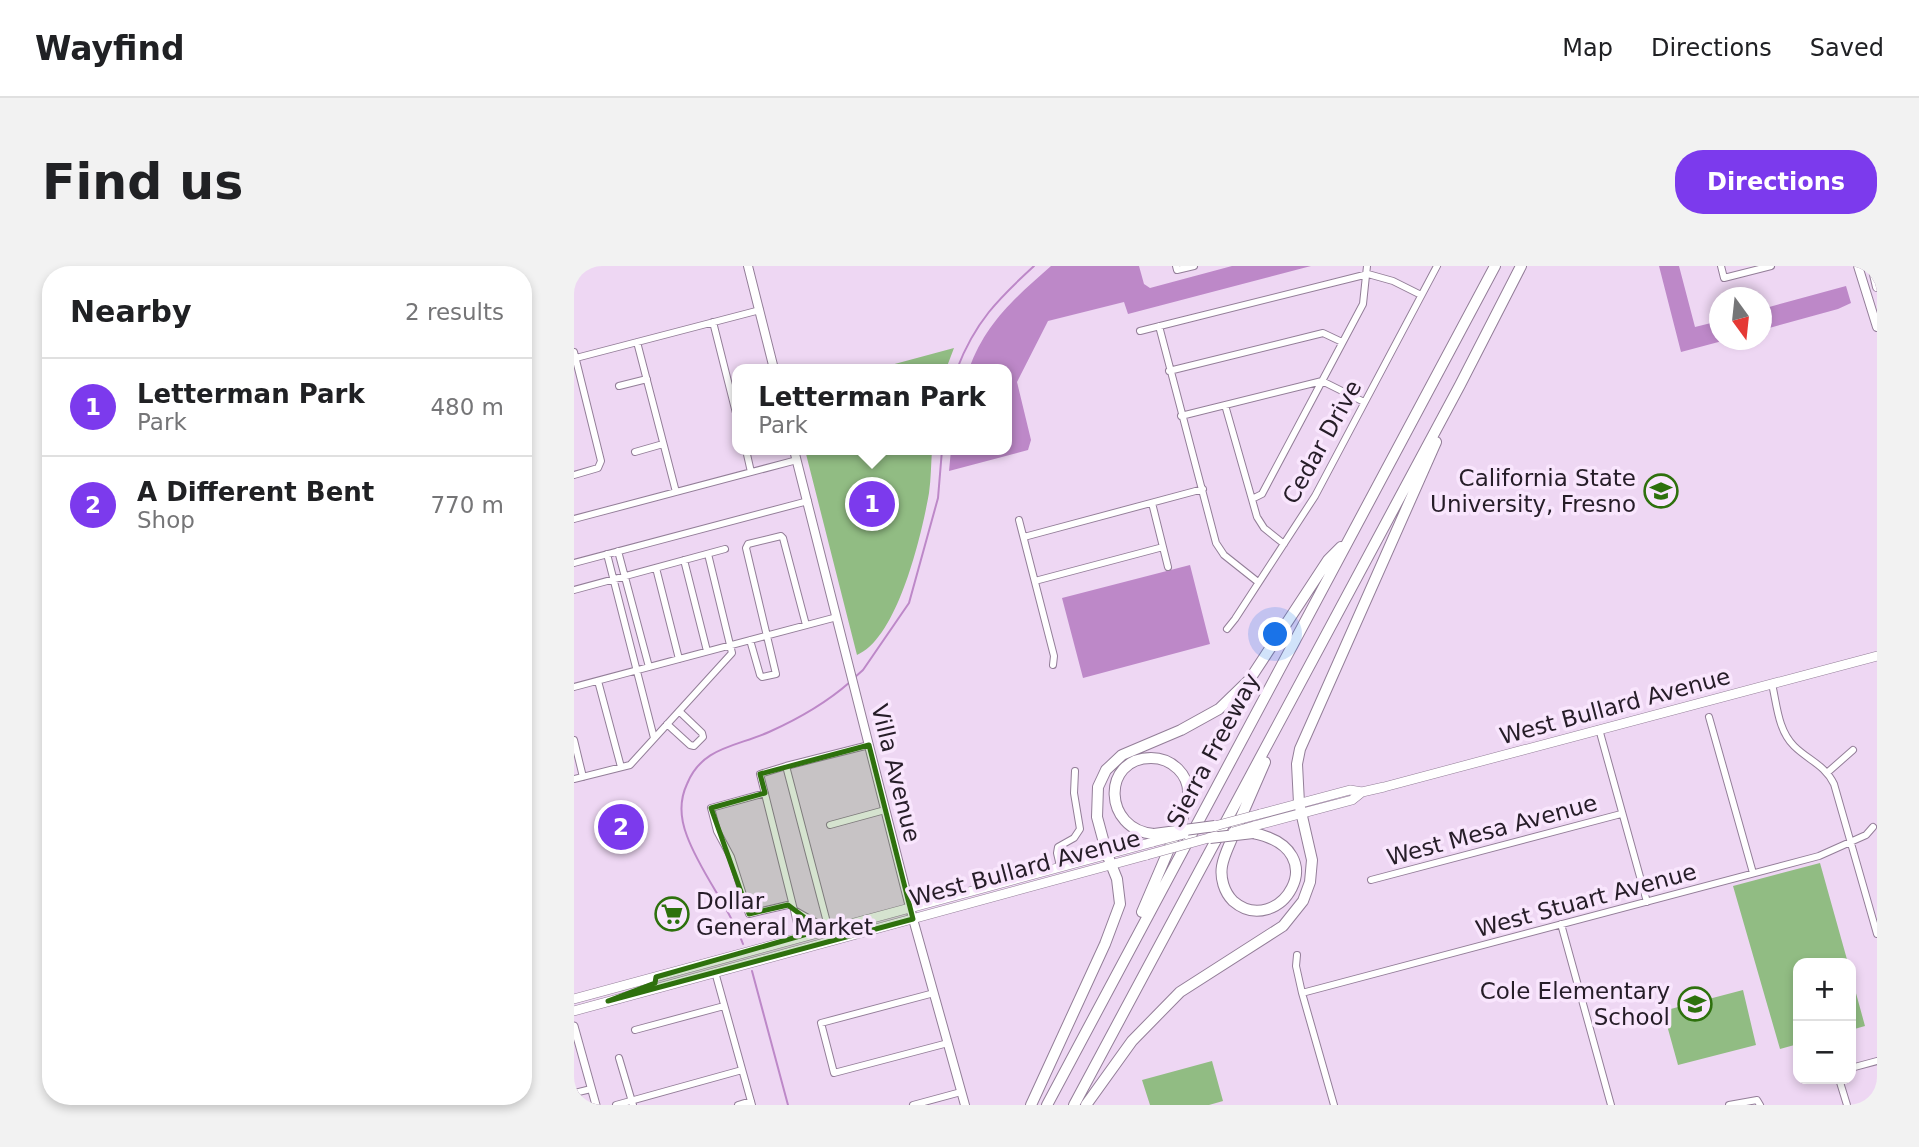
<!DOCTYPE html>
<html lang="en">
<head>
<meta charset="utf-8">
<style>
  :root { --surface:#fff; --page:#f2f2f2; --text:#202124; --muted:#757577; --line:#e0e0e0; --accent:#7c3aed }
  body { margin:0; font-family:"DejaVu Sans",sans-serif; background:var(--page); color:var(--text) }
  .controls { position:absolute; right:21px; bottom:21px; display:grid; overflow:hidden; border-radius:14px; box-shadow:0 4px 10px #0003 }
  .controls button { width:63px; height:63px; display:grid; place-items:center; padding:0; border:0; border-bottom:2px solid var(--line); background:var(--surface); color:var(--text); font:35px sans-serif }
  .compass { position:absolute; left:1135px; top:21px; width:63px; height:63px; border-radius:50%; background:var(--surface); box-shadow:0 4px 10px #0003; rotate:165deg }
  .you { position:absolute; left:702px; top:369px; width:24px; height:24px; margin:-18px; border:5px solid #fff; border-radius:50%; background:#1a73e8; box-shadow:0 0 0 10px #1a73e833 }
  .badge { display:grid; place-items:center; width:46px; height:46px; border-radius:50%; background:var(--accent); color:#fff; font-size:23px; font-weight:700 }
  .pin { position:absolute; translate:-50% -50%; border:4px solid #fff; box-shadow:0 2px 7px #0006 }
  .popup { position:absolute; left:158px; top:98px; width:280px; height:91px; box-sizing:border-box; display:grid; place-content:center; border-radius:14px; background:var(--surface); filter:drop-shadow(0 2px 5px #0005); font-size:23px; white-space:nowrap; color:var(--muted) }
  .popup b { font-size:26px; color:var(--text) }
  .popup::after { content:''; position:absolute; left:50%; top:100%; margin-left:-14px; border:14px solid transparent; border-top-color:var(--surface) }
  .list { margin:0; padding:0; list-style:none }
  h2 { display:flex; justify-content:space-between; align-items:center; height:91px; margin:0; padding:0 28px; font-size:30px }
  h2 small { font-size:23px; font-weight:400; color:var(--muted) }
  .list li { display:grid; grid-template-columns:46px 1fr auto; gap:21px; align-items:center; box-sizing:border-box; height:98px; padding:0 28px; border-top:2px solid var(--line) }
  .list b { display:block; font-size:26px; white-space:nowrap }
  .list p { margin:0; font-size:23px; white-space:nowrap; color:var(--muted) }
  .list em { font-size:23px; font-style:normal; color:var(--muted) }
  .map { position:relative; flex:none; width:1303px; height:839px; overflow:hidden; border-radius:28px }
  header { display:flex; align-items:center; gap:42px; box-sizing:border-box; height:98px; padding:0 35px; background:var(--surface); border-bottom:2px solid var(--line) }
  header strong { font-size:33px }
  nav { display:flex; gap:38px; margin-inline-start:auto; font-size:24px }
  .intro { display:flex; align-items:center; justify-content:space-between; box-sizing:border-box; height:168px; padding:0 42px }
  h1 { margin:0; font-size:49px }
  .button { padding:18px 32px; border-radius:28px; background:var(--accent); color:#fff; font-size:24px; font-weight:700 }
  main { display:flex; gap:42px; padding:0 42px }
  aside { flex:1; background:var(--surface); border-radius:28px; box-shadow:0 4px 10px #0003 }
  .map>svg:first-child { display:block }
  .green { fill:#91bc83 }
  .water { fill:#bd88c8 }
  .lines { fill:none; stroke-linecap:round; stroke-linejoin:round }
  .stream { stroke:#bd88c8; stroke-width:2 }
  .minor-casing { stroke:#937e98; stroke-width:8 }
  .tertiary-casing { stroke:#937e98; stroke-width:9 }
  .secondary-casing { stroke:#937e98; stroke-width:10 }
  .primary-casing { stroke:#937e98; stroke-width:10 }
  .motorway-casing { stroke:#937e98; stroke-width:12 }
  .minor { stroke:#fff; stroke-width:6 }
  .tertiary { stroke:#fff; stroke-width:7 }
  .secondary { stroke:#fff; stroke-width:8 }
  .primary { stroke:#fff; stroke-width:9 }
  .motorway { stroke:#fff; stroke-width:10 }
  .primary-bridge-casing { stroke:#937e98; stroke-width:10; stroke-linecap:butt }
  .motorway-bridge-casing { stroke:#937e98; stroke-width:12; stroke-linecap:butt }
  .primary-bridge { stroke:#fff; stroke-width:9 }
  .motorway-bridge { stroke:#fff; stroke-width:10 }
  .marked { fill:#2e710d; fill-opacity:0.2; stroke:#2e710d; stroke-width:5; stroke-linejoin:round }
  .labels { text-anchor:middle; stroke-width:7; stroke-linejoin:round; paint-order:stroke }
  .street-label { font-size:23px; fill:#261d28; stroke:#f9e6fd }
  .poi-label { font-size:23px; fill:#261d28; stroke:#f9e6fd; text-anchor:end }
</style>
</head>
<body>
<header>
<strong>Wayfind</strong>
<nav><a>Map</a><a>Directions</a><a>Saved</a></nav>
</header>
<div class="intro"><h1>Find us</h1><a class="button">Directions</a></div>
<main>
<aside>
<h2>Nearby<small>2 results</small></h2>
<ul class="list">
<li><span class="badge">1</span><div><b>Letterman Park</b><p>Park</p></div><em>480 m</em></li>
<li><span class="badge">2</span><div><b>A Different Bent</b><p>Shop</p></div><em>770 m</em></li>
</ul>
</aside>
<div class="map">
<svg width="1303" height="839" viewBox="0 0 1303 839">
  <rect width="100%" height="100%" fill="#eed7f3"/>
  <path class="green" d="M 380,82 L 372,103 L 302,103 Z
    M 231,184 L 358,184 C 357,198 357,213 355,227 C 348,267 324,372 283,389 Z
    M 1246,597 L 1274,697 L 1224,697 L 1224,778 L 1206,783 L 1159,620 Z
    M 1277,709 L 1291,760 L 1277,764 Z
    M 1169,724 L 1182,779 L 1104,799 L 1089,745 Z
    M 638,795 L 649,835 L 635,839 L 576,839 L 568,814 Z"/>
  <path class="water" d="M 477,0 L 565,0 L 570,18 L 576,22 L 658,0 L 737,0 L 554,48 L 550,36 L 474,55 L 443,116 L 457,174 L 454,184 L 375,205 L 377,184 L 433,184 L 433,103 L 395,103 C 412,56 441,32 477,0 Z
    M 1085,0 L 1105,0 L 1121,61 L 1145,55 L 1146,74 L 1152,74 L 1107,86 Z
    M 1272,20 L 1277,37 L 1264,43 L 1188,64 L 1188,43 Z
    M 616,299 L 636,378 L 509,412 L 488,332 Z"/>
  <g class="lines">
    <path class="stream" d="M 383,103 C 401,56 424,33 460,0
      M 280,412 L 289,404 L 335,337 L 364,232 L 368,184
      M 169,678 C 155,640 127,608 113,570 C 106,552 105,535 113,518 C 128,481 161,481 195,466 C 224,453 251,438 276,416
      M 178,705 L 214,839"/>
    <defs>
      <path id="minor" d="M 602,0 L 603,4 L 620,0
        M 1147,0 L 1150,12 L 1197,0
        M 139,56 L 163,151
        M 585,60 L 642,277 L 650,289 L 684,316
        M 566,65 L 794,8 L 819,15 L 847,29
        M 63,76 L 102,226
        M 0,86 L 27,195 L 24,202 L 0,209
        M 2,92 L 186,44
        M 595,105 L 749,67 L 768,76
        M 45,120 L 73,113
        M 651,139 L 683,251 L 690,262 L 710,278
        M 607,150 L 748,115 L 790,136
        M 172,184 L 177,206
        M 61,186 L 89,178
        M 678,233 L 688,228 L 789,38 L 793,0
        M 578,237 L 594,301
        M 0,253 L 223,194
        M 445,254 L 480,390 L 479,399
        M 450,271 L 629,223
        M 44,285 L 75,401
        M 33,288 L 80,472
        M 110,294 L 133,385
        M 0,297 L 234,235
        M 82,302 L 105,393
        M 461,315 L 589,281
        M 0,324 L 151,283
        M 653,363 L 661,353 L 741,230 L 863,0
        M 176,374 L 186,409 L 188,411 L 202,408 L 172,282 L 174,278 L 207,270 L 209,272 L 232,359
        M 24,415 L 47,501
        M 1198,418 C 1203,439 1204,464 1220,480 C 1234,494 1251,499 1260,518 L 1303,668
        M 0,421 L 263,351
        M 1135,451 L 1179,607
        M 93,458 L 116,479 L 120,480 L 129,471 L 128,467 L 105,445
        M 1025,463 L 1073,636
        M 0,474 L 9,511
        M 212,500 L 186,508 L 220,644
        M 1254,506 L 1279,484
        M 0,513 L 56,499 L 158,387 L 134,288
        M 191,527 L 137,542 L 143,565 L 157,591 L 175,648 L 218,638
        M 256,559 L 311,544
        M 486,600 L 483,587 L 484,581 L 500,572 L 506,563 L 500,527 L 501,505
        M 797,614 L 1047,548
        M 987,658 L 1037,839
        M 255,664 L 212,500 L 295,479
        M 226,671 L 220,644 L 243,657 L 245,665
        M 723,689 L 722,700 L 728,727 L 760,839
        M 141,706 L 178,839
        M 360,727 L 247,757 L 260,807 L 374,777
        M 728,727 L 1245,590 L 1292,569 L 1299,561
        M 61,764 L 150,740
        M 45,792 L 59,839
        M 1277,802 L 1303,795
        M 1265,813 L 1273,839
        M 0,827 L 17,823
        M 42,839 L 168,804
        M 164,839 L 177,835
        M 339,839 L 387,826
        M 1155,839 L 1183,834 L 1186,839"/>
      <path id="tertiary" d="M 0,760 L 22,839"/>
      <path id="secondary" d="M 174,0 L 200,103
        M 1284,0 L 1303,61
        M 1298,0 L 1303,21
        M 220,184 L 339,653 L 391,839"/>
      <path id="primary" d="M 686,548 L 776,524 L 788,526 L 810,521 L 1303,390
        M 680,560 L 778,534 L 788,526
        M 0,733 L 579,576
        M 0,745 L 573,589"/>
      <path id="motorway" d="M 679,567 C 764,584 704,674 659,635 C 650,626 646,612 648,600 C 650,588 657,576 661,565 C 671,542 681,519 691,496
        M 568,646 C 578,623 588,599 598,576 C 604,562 613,546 614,530 C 616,509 598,492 577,492 C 527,492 529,564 580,568
        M 457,839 L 531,678 L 546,638 L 543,613 L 533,588 L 523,551 L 524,521 L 532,504 L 548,489 L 607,464 L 645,443 L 676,413 L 754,294 L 767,281
        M 473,839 L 921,0
        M 500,839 L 886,119 L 947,0
        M 512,839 L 558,775 L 606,726 L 709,660 L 729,635 L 736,616 L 738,594 L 725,537 L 723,498 L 726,483 L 862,176"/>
    </defs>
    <use href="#minor" class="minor-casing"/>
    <use href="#tertiary" class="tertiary-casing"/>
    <use href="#secondary" class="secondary-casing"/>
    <use href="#primary" class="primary-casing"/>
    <use href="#motorway" class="motorway-casing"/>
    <use href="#minor" class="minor"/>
    <use href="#tertiary" class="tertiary"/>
    <use href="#secondary" class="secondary"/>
    <use href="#primary" class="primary"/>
    <use href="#motorway" class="motorway"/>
    <defs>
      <path id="primary-bridge" d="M 637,561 L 686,548
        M 659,566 L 680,560
        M 579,576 L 610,568
        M 573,589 L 642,570"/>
      <path id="motorway-bridge" d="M 580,568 L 641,560
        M 636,572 L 679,567"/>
    </defs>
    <use href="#primary-bridge" class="primary-bridge-casing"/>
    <use href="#motorway-bridge" class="motorway-bridge-casing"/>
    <use href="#primary-bridge" class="primary-bridge"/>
    <use href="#motorway-bridge" class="motorway-bridge"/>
  </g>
  <path class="marked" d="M 295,479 L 339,653 L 34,735 L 81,717 L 82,711 L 247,664 L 214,639 L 175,648 L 137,542 L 191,527 L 186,508 Z"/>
  <defs>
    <symbol id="university-ring" viewBox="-11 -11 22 22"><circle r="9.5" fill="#f9e6fd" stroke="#2e710d" stroke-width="1.5"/><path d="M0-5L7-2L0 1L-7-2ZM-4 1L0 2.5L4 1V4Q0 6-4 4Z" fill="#2e710d"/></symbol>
    <symbol id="supermarket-ring" viewBox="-11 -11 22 22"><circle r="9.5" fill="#f9e6fd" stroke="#2e710d" stroke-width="1.5"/><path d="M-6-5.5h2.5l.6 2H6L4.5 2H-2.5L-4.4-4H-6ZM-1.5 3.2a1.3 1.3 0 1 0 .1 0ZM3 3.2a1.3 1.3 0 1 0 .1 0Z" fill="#2e710d"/></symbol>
    <symbol id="school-ring" viewBox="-11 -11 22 22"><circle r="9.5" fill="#f9e6fd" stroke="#2e710d" stroke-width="1.5"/><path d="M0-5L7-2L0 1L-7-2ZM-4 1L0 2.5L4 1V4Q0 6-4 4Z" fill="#2e710d"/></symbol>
  </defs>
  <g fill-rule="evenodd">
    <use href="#university-ring" x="1068" y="206" width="38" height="38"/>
    <use href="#supermarket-ring" x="79" y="629" width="38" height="38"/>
    <use href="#school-ring" x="1102" y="719" width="38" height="38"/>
  </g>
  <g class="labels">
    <g class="street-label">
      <text transform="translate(748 176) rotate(-61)" y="8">Cedar Drive</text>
      <text transform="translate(1041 440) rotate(-15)" y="8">West Bullard Avenue</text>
      <text transform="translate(639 484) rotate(-62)" y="8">Sierra Freeway</text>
      <text transform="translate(322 507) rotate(76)" y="8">Villa Avenue</text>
      <text transform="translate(918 564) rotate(-15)" y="8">West Mesa Avenue</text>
      <text transform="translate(451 602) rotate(-15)" y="8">West Bullard Avenue</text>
      <text transform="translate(1012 634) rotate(-15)" y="8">West Stuart Avenue</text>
    </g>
    <g class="poi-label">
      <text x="1062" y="220">California State<tspan x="1062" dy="26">University, Fresno</tspan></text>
      <text x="122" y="643" text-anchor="start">Dollar<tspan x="122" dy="26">General Market</tspan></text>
      <text x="1096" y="733">Cole Elementary<tspan x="1096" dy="26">School</tspan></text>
    </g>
  </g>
</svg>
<div class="controls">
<button>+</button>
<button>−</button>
</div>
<svg class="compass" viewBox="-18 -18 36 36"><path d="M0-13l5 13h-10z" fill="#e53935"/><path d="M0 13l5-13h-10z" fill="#757577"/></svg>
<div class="you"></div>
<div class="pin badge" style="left:298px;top:238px">1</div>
<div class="popup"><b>Letterman Park</b>Park</div>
<div class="pin badge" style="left:47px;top:561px">2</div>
</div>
</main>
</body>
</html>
